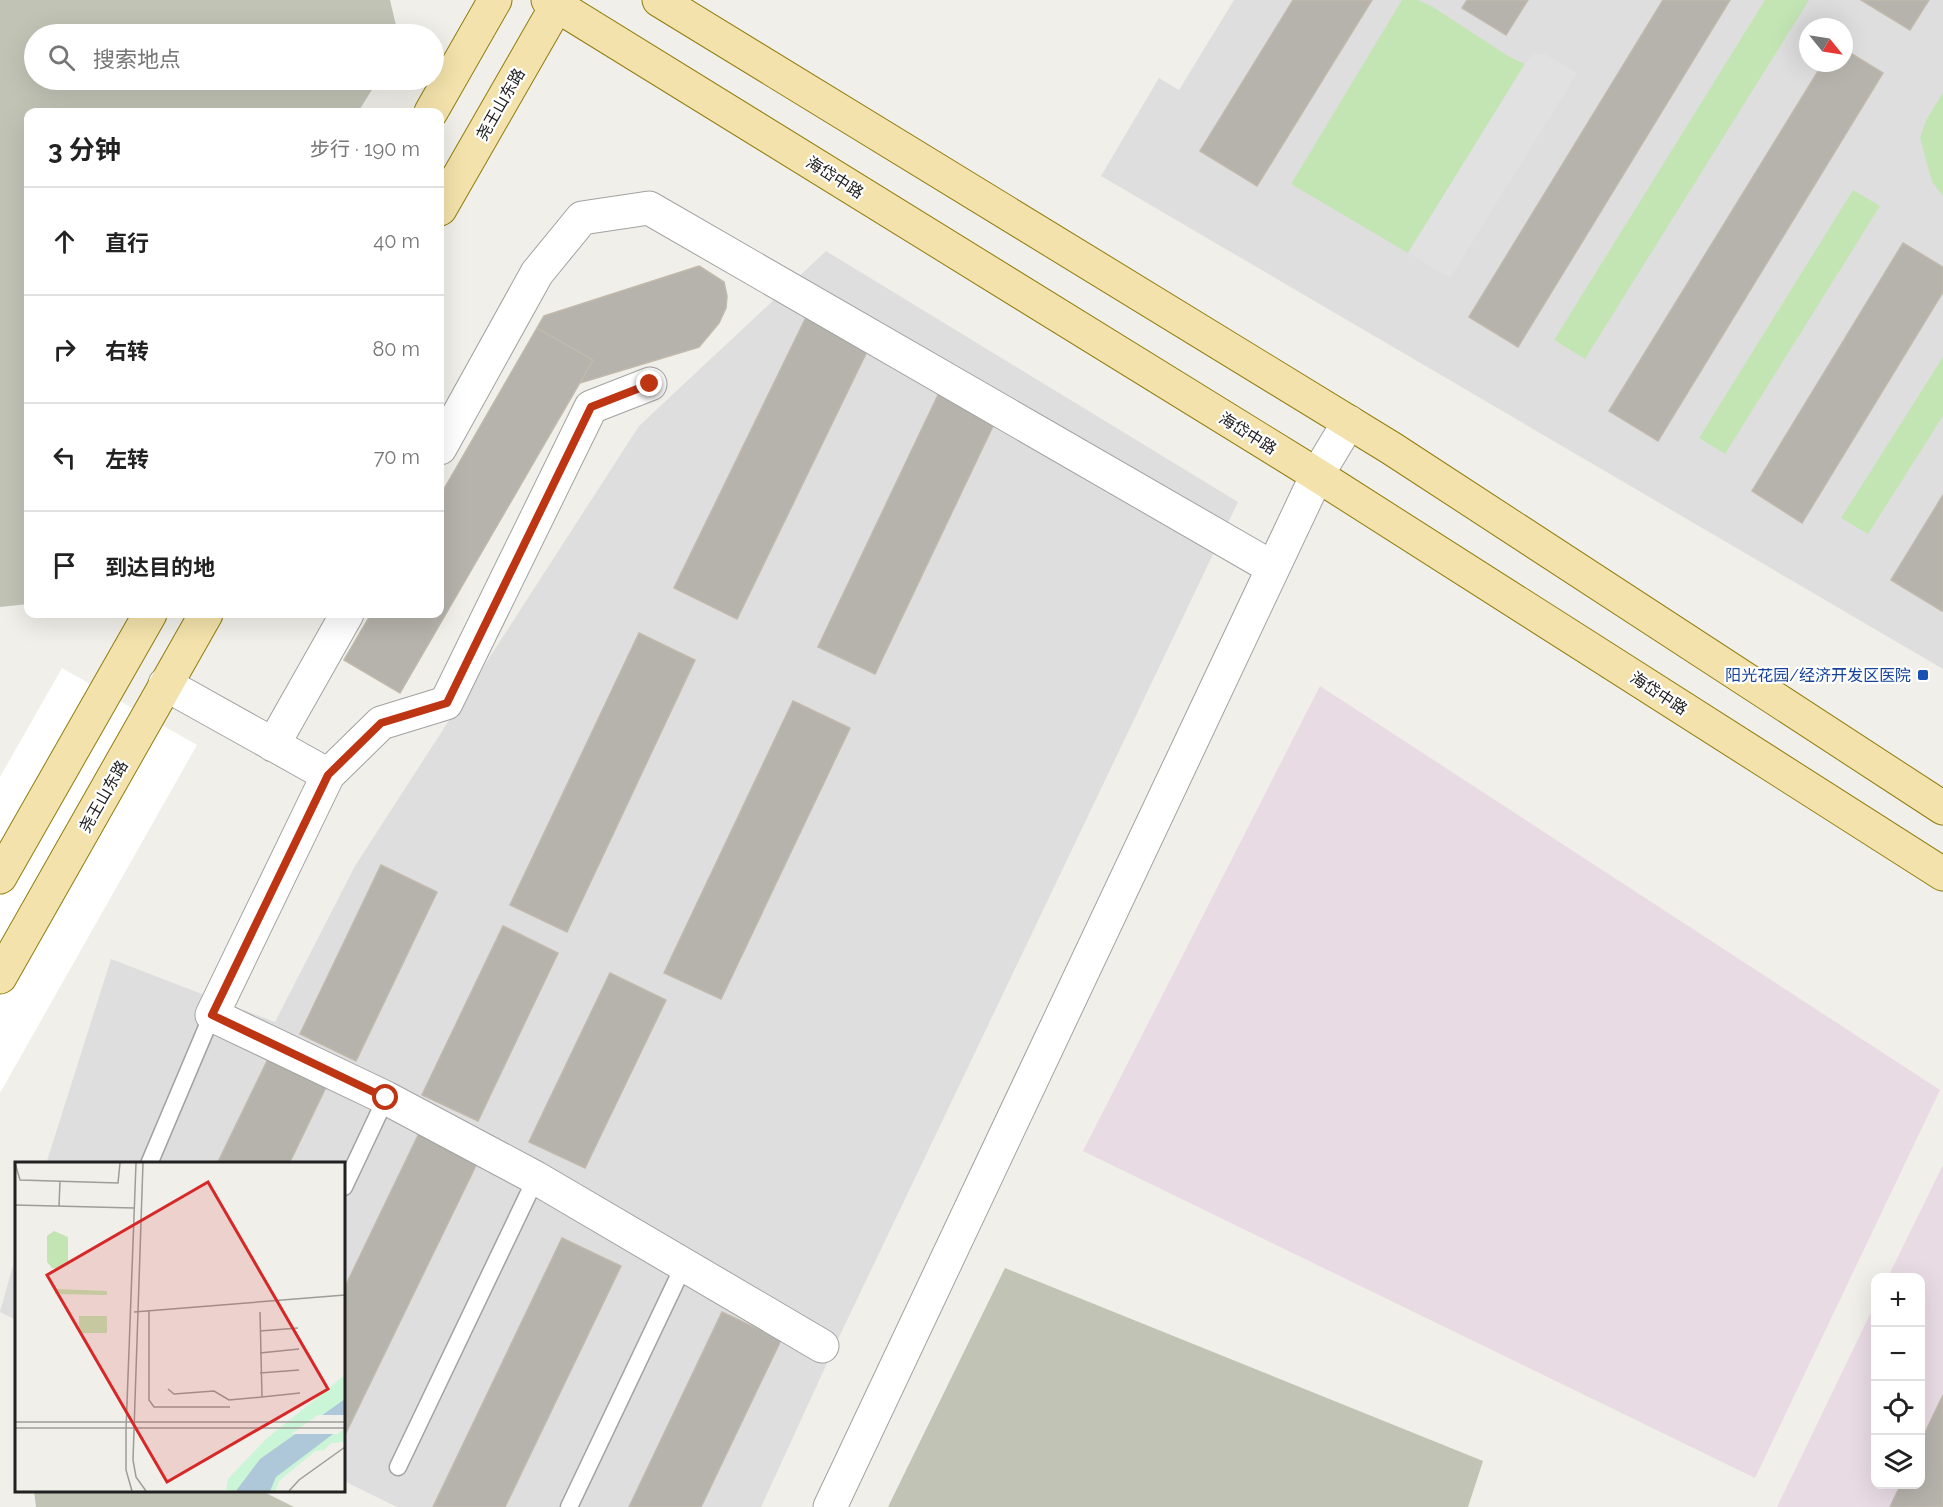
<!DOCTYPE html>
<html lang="zh">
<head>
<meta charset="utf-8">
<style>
  :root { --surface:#fff; --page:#f6f6f6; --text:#222; --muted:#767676; --line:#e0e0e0 }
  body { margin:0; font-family:Raleway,"Noto Sans SC",sans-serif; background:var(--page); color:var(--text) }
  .controls { position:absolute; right:18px; bottom:18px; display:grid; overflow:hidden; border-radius:12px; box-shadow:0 6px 24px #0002 }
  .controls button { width:54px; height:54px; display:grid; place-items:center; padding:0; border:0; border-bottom:2px solid var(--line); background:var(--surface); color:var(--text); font:30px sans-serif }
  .compass { position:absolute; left:1799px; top:18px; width:54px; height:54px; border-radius:50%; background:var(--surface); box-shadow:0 6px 24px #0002; rotate:120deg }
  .stop { position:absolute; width:18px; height:18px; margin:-14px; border:4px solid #be3514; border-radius:50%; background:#fff }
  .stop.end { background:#be3514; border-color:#fff; box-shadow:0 2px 6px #0008 }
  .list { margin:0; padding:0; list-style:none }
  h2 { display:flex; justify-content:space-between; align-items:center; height:78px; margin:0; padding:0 24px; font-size:26px }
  h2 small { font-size:20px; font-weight:400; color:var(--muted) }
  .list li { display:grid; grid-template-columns:39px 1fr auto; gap:18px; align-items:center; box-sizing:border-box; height:108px; padding:0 24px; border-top:2px solid var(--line) }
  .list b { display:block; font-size:22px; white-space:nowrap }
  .list em { font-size:20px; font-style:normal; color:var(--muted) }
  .icon { flex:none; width:33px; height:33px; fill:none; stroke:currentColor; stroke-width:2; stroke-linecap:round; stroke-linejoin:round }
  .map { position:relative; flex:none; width:1943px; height:1507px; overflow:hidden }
  .search { position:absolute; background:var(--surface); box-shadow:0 6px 24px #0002; left:24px; top:24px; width:420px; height:66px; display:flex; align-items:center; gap:15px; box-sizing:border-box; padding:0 21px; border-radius:33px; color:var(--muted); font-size:22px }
  .panel { position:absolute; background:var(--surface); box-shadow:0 6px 24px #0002; left:24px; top:108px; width:420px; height:510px; border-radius:12px }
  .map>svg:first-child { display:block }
  .residential { fill:#dfdede; fill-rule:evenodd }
  .industrial { fill:#e9dbe4 }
  .construction { fill:#c1c4b5 }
  .grass { fill:#c3e5b4 }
  .parking { fill:#e1e1e1 }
  .pier { fill:#fff }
  .building { fill:#b6b2ac; stroke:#c1b9ac; stroke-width:1.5 }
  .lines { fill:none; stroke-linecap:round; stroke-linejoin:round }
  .service-casing { stroke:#a2a2a2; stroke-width:19 }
  .minor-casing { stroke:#a2a2a2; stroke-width:35 }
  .primary-casing { stroke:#8f7d0f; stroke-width:35 }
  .service { stroke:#fff; stroke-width:16 }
  .minor { stroke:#fff; stroke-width:33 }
  .primary { stroke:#f3e2ab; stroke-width:33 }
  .route { stroke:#be3514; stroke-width:8 }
  .transit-dot { fill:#1a4fb4; stroke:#fff; stroke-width:2 }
  .labels { text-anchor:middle; stroke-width:4.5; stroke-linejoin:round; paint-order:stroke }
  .street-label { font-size:16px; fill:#212121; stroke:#fff }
  .transit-label { font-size:16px; fill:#164399; stroke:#fff; text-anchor:end }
  .inset-road { fill:none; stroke:#9d9d99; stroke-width:1.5 }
  .view { fill:#d62828; fill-opacity:0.15; stroke:#d62828; stroke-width:3 }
  .inset-edge { fill:none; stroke:#212121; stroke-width:3 }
</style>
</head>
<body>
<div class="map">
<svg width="1943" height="1507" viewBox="0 0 1943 1507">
  <rect width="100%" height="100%" fill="#f0efe9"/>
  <path class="residential" d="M 1234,0 L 1943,0 L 1943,669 L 1101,176 L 1159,78 L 1179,90 ZM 1808,27 L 1844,27 L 1844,63 L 1808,63 Z
    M 826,251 L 1238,502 L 840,1335 L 761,1507 L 397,1507 L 344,1481 L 344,1164 L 46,1164 L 111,959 L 275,1022 L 355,866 L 639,426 Z
    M 16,1255 L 16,1320 L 0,1312 Z"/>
  <path class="industrial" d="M 1320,686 L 1940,1090 L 1755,1478 L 1083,1151 Z
    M 1943,1165 L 1943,1507 L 1777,1507 L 1875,1304 L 1876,1484 L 1920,1484 L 1920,1278 L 1888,1277 Z"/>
  <path class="construction" d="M 0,0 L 390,0 L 398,34 L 34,34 L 34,80 L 378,80 L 358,112 L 28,112 L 28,604 L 0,607 Z
    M 1005,1268 L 1483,1461 L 1468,1507 L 888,1507 Z
    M 34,1491 L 262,1491 L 294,1507 L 36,1507 Z"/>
  <path class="grass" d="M 1402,0 L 1418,0 L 1433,7 L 1508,56 L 1525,64 L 1408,253 L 1291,184 Z
    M 1765,0 L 1809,0 L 1585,359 L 1554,340 Z
    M 1943,93 L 1943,196 L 1932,182 L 1920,138 L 1926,120 Z
    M 1853,190 L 1880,206 L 1725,454 L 1699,438 Z
    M 1943,357 L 1943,416 L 1868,534 L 1841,518 Z"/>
  <path class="parking" d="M 1534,54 L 1545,54 L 1577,73 L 1450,278 L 1408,253 L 1525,64 Z"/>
  <path class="pier" d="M 62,668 L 197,745 L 0,1093 L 0,777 Z"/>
  <path class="building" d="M 1293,0 L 1372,0 L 1257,186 L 1200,151 Z
    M 1467,0 L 1528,0 L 1506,35 L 1462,8 Z
    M 1663,0 L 1730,0 L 1518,347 L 1469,317 Z
    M 1861,0 L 1929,0 L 1910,30 Z
    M 1844,49 L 1883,73 L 1658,441 L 1609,411 L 1823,63 L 1844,63 Z
    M 1903,243 L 1943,267 L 1943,292 L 1802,523 L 1752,491 Z
    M 699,266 L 724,282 L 727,296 L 726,308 L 719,323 L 699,347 L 580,383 L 593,360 L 537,328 L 544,316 Z
    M 813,303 L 876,333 L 737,619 L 674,588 Z
    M 537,328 L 593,360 L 400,693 L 344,660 L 371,614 L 440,614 L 440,496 Z
    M 947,376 L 1004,403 L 875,674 L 818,647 Z
    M 1943,495 L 1943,610 L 1942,611 L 1891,580 Z
    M 639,633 L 695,660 L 567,932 L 510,905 Z
    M 793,701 L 850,728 L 721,999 L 664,973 Z
    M 381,865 L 437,892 L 356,1061 L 300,1034 Z
    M 503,926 L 558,953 L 478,1121 L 422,1095 Z
    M 610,973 L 666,1000 L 585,1168 L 529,1142 Z
    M 269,1057 L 327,1085 L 289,1164 L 217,1164 Z
    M 423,1125 L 482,1153 L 344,1437 L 344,1289 Z
    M 562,1238 L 621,1266 L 505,1507 L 433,1507 Z
    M 722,1312 L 781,1340 L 701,1507 L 629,1507 Z
    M 1943,1395 L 1943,1507 L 1890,1507 L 1901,1484 L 1920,1484 L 1920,1443 Z"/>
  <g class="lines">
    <defs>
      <path id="service" d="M 149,1164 L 212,1015
        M 344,1187 L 386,1098
        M 398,1467 L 536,1178
        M 569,1507 L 684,1265"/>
      <path id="minor" d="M 650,384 L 591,407 L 446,703 L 381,723 L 328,775 L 212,1015 L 386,1098 L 536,1178 L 822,1346
        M 440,448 L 537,273 L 582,218 L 649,208 L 1273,568
        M 165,684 L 328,775
        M 273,745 L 347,614
        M 830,1507 L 1317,475 L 1349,422"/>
      <path id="primary" d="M 548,0 L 1317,475 L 1943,874
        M 659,0 L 1391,448 L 1943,808
        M 431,112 L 495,0
        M 440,209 L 560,0
        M 0,877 L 150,614
        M 0,977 L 206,614"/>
    </defs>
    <use href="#service" class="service-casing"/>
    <use href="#minor" class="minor-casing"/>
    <use href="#primary" class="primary-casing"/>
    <use href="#service" class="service"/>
    <use href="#minor" class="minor"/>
    <use href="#primary" class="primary"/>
  </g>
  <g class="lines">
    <path class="route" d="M 386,1098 L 212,1015 L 328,775 L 381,723 L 447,703 L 591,407 L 650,384"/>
  </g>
  <rect class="transit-dot" x="1917" y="669" width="12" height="12" rx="3"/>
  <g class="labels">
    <g class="street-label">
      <text transform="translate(500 104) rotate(-60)" y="6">尧王山东路</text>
      <text transform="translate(835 177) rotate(32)" y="6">海岱中路</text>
      <text transform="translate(1248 433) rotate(32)" y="6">海岱中路</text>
      <text transform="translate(1659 693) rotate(33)" y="6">海岱中路</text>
      <text transform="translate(103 796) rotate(-60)" y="6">尧王山东路</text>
    </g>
    <g class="transit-label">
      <text x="1911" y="681">阳光花园/经济开发区医院</text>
    </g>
  </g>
  <g transform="translate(15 1162)">
    <rect width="330" height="330" fill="#f0efe9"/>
    <path d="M 39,69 L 53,75 L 53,100 L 46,107 L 37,106 L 32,100 L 32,74 ZM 40,127 L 92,129 L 92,133 L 40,132 ZM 64,154 L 92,154 L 92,171 L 64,171 Z" fill="#c3e5b4"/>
    <path d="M 330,213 L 330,280 L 316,281 L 309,288 L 300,289 L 264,319 L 260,329 L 211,329 L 213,317 L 251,277 Z" fill="#cbf5d7"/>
    <path d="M 330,237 L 330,263 L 261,315 L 255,329 L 221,329 L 245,297 Z" fill="#aec7d9"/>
    <path d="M 303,253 L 330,253 L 330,266 L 323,272 L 276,272 Z" fill="#f0efe9"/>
    <path class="inset-road" d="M 0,1 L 5,18 L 103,21 L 105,1M 128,1 L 118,298 L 121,315 L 131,329M 0,43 L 119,46M 44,44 L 45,19M 134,149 L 134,238 L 139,245 L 215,245M 119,150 L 330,133M 245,169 L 283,166M 245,191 L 284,187M 245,211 L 284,208M 153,227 L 159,232 L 199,229 L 214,238 L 247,235 L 245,150M 247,235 L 285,231M 0,260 L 330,260M 0,266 L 330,266M 117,329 L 111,308 L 111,268 L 121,1M 274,329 L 284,318 L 330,285"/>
    <path class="view" d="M 193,20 L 313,227 L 152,320 L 32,113 Z"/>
    <rect width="330" height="330" class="inset-edge"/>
  </g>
</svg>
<div class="controls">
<button>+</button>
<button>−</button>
<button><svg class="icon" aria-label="locate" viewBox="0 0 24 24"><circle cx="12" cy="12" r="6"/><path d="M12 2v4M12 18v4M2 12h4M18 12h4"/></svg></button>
<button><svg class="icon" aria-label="layers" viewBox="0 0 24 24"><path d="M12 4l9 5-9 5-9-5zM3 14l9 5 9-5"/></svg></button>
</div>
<svg class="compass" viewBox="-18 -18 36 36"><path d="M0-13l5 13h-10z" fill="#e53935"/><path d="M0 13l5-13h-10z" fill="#767676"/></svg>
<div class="stop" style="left:386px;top:1098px"></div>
<div class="stop end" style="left:650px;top:384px"></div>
<div class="search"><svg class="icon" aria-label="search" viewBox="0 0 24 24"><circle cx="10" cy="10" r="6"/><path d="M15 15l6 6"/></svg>搜索地点</div>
<section class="panel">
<h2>3 分钟<small>步行 · 190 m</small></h2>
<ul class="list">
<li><svg class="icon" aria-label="ahead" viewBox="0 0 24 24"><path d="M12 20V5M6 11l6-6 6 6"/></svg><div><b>直行</b></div><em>40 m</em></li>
<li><svg class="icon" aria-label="right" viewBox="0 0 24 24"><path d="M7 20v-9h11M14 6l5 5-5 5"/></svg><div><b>右转</b></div><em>80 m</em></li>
<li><svg class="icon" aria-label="left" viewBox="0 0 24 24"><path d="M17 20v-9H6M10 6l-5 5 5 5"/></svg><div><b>左转</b></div><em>70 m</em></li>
<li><svg class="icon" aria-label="arrive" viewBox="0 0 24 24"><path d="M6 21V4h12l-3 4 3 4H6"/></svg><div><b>到达目的地</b></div></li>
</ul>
</section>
</div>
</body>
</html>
